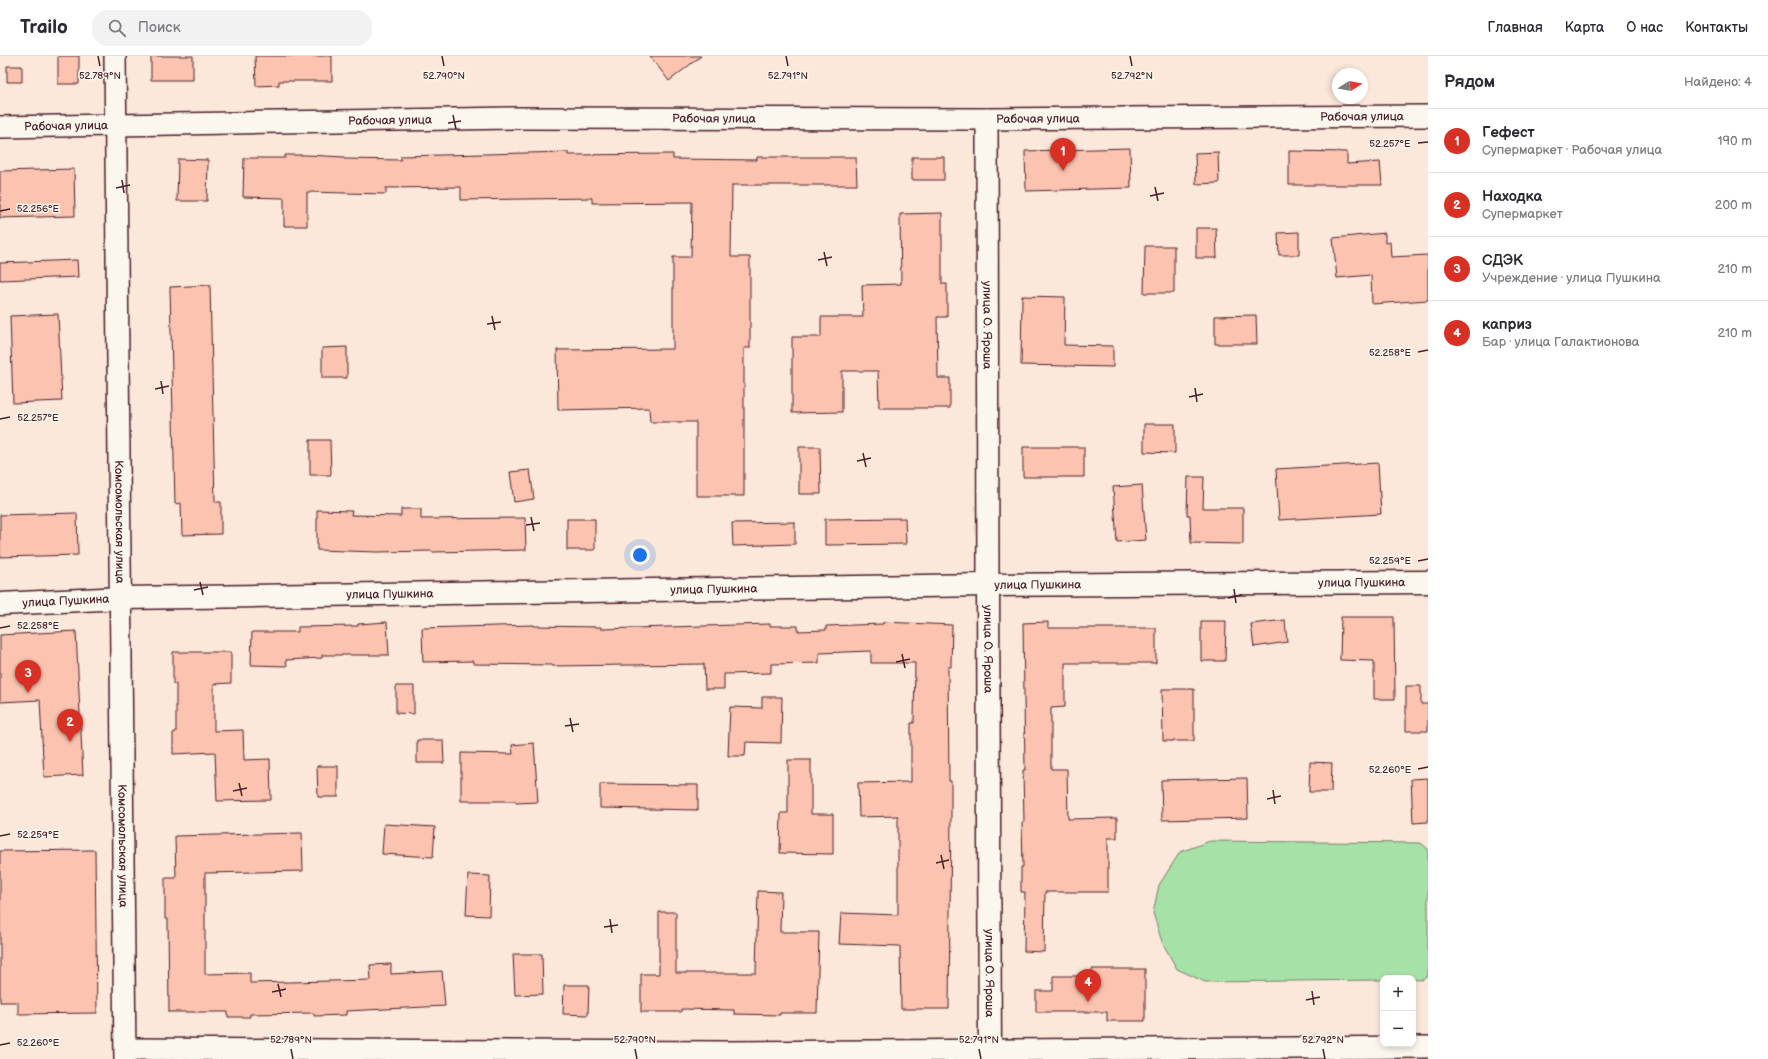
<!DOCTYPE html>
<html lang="ru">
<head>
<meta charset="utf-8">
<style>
  :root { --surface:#fff; --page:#f2f2f3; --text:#2b2b33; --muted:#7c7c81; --line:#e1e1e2; --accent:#d93025 }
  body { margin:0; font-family:"Balsamiq Sans",sans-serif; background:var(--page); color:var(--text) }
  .controls { position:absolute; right:12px; bottom:12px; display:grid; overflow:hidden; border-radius:8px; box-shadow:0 2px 6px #0003 }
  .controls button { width:36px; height:36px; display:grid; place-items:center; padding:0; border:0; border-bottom:1px solid var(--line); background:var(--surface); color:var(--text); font:20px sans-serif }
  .compass { position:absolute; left:1332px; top:12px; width:36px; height:36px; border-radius:50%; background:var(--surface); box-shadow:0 2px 6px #0003; rotate:79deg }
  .you { position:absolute; left:640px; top:499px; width:14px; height:14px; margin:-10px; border:3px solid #fff; border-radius:50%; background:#1a73e8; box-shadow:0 0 0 6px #1a73e833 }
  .badge { display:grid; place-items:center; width:26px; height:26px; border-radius:50%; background:var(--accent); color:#fff; font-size:13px; font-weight:700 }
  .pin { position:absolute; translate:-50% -33px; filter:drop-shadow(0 1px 2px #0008) }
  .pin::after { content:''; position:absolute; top:21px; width:14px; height:12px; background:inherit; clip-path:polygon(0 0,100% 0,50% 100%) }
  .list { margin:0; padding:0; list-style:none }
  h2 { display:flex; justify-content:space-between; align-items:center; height:52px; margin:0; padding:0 16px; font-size:17px }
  h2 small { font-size:13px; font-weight:400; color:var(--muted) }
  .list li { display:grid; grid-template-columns:26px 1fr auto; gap:12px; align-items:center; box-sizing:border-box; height:64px; padding:0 16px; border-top:1px solid var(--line) }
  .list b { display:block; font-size:15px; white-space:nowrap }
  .list p { margin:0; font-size:13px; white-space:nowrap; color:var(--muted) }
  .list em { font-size:13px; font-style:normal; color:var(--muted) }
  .icon { flex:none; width:22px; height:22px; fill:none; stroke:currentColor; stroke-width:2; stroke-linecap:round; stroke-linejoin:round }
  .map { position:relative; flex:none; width:1428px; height:1003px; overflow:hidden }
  header { display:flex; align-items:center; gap:24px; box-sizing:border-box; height:56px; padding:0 20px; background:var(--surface); border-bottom:1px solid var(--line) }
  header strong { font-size:19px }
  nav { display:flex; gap:22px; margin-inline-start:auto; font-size:14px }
  .search { width:280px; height:36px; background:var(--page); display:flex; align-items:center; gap:10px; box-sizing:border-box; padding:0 14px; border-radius:16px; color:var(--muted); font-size:15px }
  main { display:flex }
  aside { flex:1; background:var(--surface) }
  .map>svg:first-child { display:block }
  .green { fill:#a6e1a7; stroke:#788069 }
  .building { fill:#fcc4b0; stroke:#4a1f2b }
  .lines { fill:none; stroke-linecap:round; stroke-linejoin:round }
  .minor-casing { stroke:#4a1f2b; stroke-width:24 }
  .secondary-casing { stroke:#4a1f2b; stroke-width:25 }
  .minor { stroke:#fbf7ec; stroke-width:21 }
  .secondary { stroke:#fbf7ec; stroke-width:22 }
  .ticks { fill:none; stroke:#4a1f2b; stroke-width:1.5 }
  .labels { text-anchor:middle; stroke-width:3; stroke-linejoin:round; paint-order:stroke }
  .street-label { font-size:12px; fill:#4a1f2b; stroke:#fbf7ec }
  .ticks-label { font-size:10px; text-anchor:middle; fill:#4a1f2b; stroke:#fbf7ec; stroke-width:3; stroke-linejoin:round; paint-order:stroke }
</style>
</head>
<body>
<header>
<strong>Trailo</strong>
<div class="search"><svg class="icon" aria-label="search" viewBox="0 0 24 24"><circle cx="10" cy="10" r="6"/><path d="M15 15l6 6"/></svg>Поиск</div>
<nav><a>Главная</a><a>Карта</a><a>О нас</a><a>Контакты</a></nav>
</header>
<main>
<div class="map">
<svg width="1428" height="1003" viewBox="0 0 1428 1003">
  <rect width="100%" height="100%" fill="#fbe8da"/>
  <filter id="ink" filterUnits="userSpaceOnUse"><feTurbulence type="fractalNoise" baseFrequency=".025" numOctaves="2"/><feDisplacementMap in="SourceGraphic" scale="8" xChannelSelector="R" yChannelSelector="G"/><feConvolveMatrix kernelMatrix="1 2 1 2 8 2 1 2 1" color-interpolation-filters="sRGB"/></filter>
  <g filter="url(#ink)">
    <path class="green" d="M 1210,785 L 1421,787 L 1428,793 L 1428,920 L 1422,924 L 1383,922 L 1383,924 L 1205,926 L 1177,913 L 1162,886 L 1153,857 L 1159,829 L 1180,796 Z"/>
    <path class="building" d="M 58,0 L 79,0 L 79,28 L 58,28 Z
      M 151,0 L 193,0 L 193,24 L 151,24 Z
      M 255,0 L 332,0 L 332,25 L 279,25 L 279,29 L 256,30 Z
      M 650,0 L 701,0 L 669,25 Z
      M 7,10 L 22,10 L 22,26 L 7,26 Z
      M 1130,92 L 1131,132 L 1026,135 L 1025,95 Z
      M 1289,95 L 1347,96 L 1347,108 L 1380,106 L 1382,129 L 1289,129 Z
      M 568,96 L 568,99 L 673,98 L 673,103 L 757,104 L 757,101 L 856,101 L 857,129 L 732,129 L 731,201 L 750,201 L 750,292 L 744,292 L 744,440 L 696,440 L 696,366 L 650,366 L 649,352 L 558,354 L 557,294 L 673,293 L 673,201 L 691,201 L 692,146 L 592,147 L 592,142 L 461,144 L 461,131 L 386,132 L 386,138 L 307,136 L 307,170 L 284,170 L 284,142 L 243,141 L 244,102 L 285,102 L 285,99 L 307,99 L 344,101 L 344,103 L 401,104 L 401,100 Z
      M 1218,96 L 1219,127 L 1196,128 L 1195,97 Z
      M 912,101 L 944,101 L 944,124 L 912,124 Z
      M 178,103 L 208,104 L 207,145 L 177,145 Z
      M 74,113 L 75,160 L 0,162 L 0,115 Z
      M 942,157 L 942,228 L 947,228 L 947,261 L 937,261 L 938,322 L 950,322 L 950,352 L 879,352 L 878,315 L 842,315 L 842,356 L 792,357 L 792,281 L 821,281 L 821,261 L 863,261 L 862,229 L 901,228 L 900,158 Z
      M 1196,172 L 1216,172 L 1217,202 L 1196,202 Z
      M 1299,176 L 1299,199 L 1279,199 L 1278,177 Z
      M 1385,177 L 1385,187 L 1390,186 L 1391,201 L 1428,199 L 1428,244 L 1372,248 L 1371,219 L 1337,222 L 1333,182 Z
      M 1145,190 L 1174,190 L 1174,237 L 1144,237 Z
      M 77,204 L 78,221 L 0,224 L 0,207 Z
      M 210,229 L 215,446 L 221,446 L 221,478 L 182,479 L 181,447 L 175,448 L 170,231 Z
      M 1022,240 L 1065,241 L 1064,289 L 1113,290 L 1113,311 L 1021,309 Z
      M 58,258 L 62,345 L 13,347 L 10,260 Z
      M 1256,259 L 1257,288 L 1215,288 L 1215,260 Z
      M 347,291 L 347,322 L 322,322 L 322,292 Z
      M 1144,368 L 1175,368 L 1175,397 L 1144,396 Z
      M 310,384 L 330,384 L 331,419 L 310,419 Z
      M 799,391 L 820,391 L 821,438 L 799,438 Z
      M 1023,391 L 1084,391 L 1084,421 L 1023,421 Z
      M 1378,407 L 1381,458 L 1279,464 L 1276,413 Z
      M 530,414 L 534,443 L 514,446 L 510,416 Z
      M 1188,421 L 1204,421 L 1203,452 L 1243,452 L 1243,488 L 1191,487 L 1190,459 L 1187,459 Z
      M 1142,429 L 1146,484 L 1117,486 L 1113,431 Z
      M 401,453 L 421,453 L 421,463 L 525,462 L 526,494 L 432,496 L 432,495 L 377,496 L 317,494 L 317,454 L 352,455 L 351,459 L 401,460 Z
      M 77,457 L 78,499 L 0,501 L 0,459 Z
      M 905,462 L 906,488 L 825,489 L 825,463 Z
      M 567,463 L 595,463 L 595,494 L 567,494 Z
      M 795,466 L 795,488 L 733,490 L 732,467 Z
      M 1341,561 L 1394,561 L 1395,643 L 1374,643 L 1374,605 L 1340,604 Z
      M 1285,564 L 1287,586 L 1254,591 L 1251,568 Z
      M 1201,565 L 1226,565 L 1225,605 L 1201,605 Z
      M 387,566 L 389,599 L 322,599 L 322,602 L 286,604 L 287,610 L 251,609 L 252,576 L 298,576 L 298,571 L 358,570 L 358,568 Z
      M 883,566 L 952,569 L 951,611 L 948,611 L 949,725 L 951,725 L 951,759 L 949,953 L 901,953 L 900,890 L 839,888 L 841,857 L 898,859 L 898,760 L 859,761 L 858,727 L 911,726 L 911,667 L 914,667 L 915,607 L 871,607 L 871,595 L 819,597 L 819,607 L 771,608 L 771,617 L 724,618 L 724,633 L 705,633 L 704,608 L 552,610 L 552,609 L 473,608 L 473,605 L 423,606 L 422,572 L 534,569 L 534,570 L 601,571 L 601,573 L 770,568 L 770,570 L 798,570 L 798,575 L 826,574 L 826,570 L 883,568 Z
      M 1048,566 L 1048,572 L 1156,572 L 1156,607 L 1065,607 L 1065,651 L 1051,652 L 1051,713 L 1067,713 L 1068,763 L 1117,762 L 1117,782 L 1108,782 L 1108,836 L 1045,836 L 1044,896 L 1024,895 L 1025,836 L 1021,836 L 1021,811 L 1023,811 L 1022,766 L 1024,766 L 1023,714 L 1025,714 L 1023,567 Z
      M 76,575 L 83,719 L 44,721 L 40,644 L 0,646 L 0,579 Z
      M 173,596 L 231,596 L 231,627 L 214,628 L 214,675 L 243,674 L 244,704 L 270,703 L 271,744 L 217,745 L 215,696 L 173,698 L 173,677 L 176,676 L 176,628 L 173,628 Z
      M 396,630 L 414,630 L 414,658 L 396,657 Z
      M 1406,630 L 1421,630 L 1421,648 L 1428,648 L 1428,675 L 1406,675 Z
      M 1162,633 L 1194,633 L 1194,685 L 1163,685 Z
      M 762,641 L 782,641 L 781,687 L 746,686 L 745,700 L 728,700 L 730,651 L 762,652 Z
      M 417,684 L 443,684 L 444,707 L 417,707 Z
      M 534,687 L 538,746 L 516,747 L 516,745 L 461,745 L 461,697 L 513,698 L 512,689 Z
      M 788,704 L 811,704 L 811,758 L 833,758 L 833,798 L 780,797 L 781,757 L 788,757 Z
      M 1310,706 L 1332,707 L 1331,736 L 1309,736 Z
      M 317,710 L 338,710 L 338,741 L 318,741 Z
      M 1247,722 L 1248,762 L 1162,764 L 1161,724 Z
      M 1428,722 L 1428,766 L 1413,767 L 1411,723 Z
      M 600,728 L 698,729 L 698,754 L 600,752 Z
      M 384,768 L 435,771 L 433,801 L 382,798 Z
      M 302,777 L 303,815 L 205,817 L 205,918 L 250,917 L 250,927 L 371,924 L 370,909 L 391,908 L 391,918 L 442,915 L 445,950 L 346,955 L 346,959 L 314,960 L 314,957 L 250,958 L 250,961 L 228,961 L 228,956 L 169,956 L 168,863 L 165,863 L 165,822 L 176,822 L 175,780 Z
      M 95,794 L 97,957 L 18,958 L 18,946 L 0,946 L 0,795 Z
      M 468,819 L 490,820 L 489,860 L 466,859 Z
      M 758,835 L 781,836 L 780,876 L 819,876 L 817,957 L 780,957 L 780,959 L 734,958 L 734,954 L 681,953 L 681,956 L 641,956 L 641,918 L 659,918 L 659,856 L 676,856 L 676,917 L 756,917 Z
      M 513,898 L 542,898 L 543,938 L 515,939 Z
      M 1092,913 L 1145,913 L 1145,965 L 1107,965 L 1107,956 L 1036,956 L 1036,935 L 1053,935 L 1053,920 L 1092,920 Z
      M 564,929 L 589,929 L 588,959 L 563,958 Z"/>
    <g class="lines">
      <defs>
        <g id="minor">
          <path id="s1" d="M 115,0 L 125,1003"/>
          <path id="s2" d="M 987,63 L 988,529"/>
          <path id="s3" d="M 0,71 L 512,62 L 987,63 L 1428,60"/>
          <path d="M 125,993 L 726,996 L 1428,991"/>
        </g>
        <g id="secondary">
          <path id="s4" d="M 988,529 L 990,1003"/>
          <path id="s5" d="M 0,548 L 122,542 L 988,529 L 1428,526"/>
        </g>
      </defs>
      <use href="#minor" class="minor-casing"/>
      <use href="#secondary" class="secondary-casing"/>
      <use href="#minor" class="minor"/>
      <use href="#secondary" class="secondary"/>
    </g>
  </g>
  <path class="ticks" d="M 98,0 L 100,10M 442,0 L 444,10M 786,0 L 788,10M 1130,0 L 1132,10M 453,59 L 456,73M 448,67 L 461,65M 1418,87 L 1428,86M 122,124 L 124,137M 1155,131 L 1158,145M 116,132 L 130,129M 1150,140 L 1164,137M 0,155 L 10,153M 824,196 L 827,210M 818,204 L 832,201M 492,260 L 495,274M 487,268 L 501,266M 1418,296 L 1428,294M 161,325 L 163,338M 1195,332 L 1197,346M 155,333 L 169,330M 1189,341 L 1203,338M 0,363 L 10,361M 863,397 L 866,411M 857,405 L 871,402M 531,461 L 534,475M 526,469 L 540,467M 1418,505 L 1428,503M 200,526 L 203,539M 1234,533 L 1236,547M 194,534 L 208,531M 1228,542 L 1242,539M 0,572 L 10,570M 902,598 L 905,612M 896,606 L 910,603M 570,662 L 573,676M 565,670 L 579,668M 1418,713 L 1428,711M 239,727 L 242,740M 1273,734 L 1275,748M 233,735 L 247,732M 1267,743 L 1281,740M 0,780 L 10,778M 941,799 L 944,813M 936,807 L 949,804M 610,863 L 612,877M 604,871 L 618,869M 278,928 L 281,941M 1312,935 L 1314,949M 272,936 L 286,933M 1306,944 L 1320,941M 0,989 L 10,987M 291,993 L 293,1003M 635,993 L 637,1003M 979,993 L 981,1003M 1323,993 L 1325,1003"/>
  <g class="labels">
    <g class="street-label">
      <text dy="4" stroke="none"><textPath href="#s3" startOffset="1362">Рабочая улица</textPath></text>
      <text dy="4" stroke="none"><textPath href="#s3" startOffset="714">Рабочая улица</textPath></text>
      <text dy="4" stroke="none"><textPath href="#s3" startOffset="1038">Рабочая улица</textPath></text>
      <text dy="4" stroke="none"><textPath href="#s3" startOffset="390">Рабочая улица</textPath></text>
      <text dy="4" stroke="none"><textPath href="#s3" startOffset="66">Рабочая улица</textPath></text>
      <text dy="4" stroke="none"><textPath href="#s2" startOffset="206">улица О. Яроша</textPath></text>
      <text dy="4" stroke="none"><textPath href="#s1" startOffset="466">Комсомольская улица</textPath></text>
      <text dy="4" stroke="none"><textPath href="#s5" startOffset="1362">улица Пушкина</textPath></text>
      <text dy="4" stroke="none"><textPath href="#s5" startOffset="1038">улица Пушкина</textPath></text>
      <text dy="4" stroke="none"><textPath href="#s5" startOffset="714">улица Пушкина</textPath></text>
      <text dy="4" stroke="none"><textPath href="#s5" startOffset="390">улица Пушкина</textPath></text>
      <text dy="4" stroke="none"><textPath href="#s5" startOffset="66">улица Пушкина</textPath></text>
      <text dy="4" stroke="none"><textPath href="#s4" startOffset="64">улица О. Яроша</textPath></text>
      <text dy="4" stroke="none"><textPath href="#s1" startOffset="790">Комсомольская улица</textPath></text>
      <text dy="4" stroke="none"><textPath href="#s4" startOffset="388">улица О. Яроша</textPath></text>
    </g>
  </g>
  <g class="ticks-label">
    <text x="100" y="23">52.789°N</text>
    <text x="444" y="23">52.790°N</text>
    <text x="788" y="23">52.791°N</text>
    <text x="1132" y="23">52.792°N</text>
    <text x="1390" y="91">52.257°E</text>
    <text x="38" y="156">52.256°E</text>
    <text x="1390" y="300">52.258°E</text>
    <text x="38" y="365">52.257°E</text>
    <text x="1390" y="508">52.259°E</text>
    <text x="38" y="573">52.258°E</text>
    <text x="1390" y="717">52.260°E</text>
    <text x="38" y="782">52.259°E</text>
    <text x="291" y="987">52.789°N</text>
    <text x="635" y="987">52.790°N</text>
    <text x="979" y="987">52.791°N</text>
    <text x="1323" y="987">52.792°N</text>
    <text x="38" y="990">52.260°E</text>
  </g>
</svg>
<div class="controls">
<button>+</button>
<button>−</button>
</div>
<svg class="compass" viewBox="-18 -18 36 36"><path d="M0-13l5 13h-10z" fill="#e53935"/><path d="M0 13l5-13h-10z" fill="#7c7c81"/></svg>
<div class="you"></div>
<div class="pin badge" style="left:1063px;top:115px">1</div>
<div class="pin badge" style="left:70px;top:686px">2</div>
<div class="pin badge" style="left:28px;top:637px">3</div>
<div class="pin badge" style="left:1088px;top:946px">4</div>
</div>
<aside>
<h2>Рядом<small>Найдено: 4</small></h2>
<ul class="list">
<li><span class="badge">1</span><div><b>Гефест</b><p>Супермаркет · Рабочая улица</p></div><em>190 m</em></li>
<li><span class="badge">2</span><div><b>Находка</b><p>Супермаркет</p></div><em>200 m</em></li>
<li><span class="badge">3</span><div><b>СДЭК</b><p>Учреждение · улица Пушкина</p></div><em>210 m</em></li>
<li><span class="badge">4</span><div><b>каприз</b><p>Бар · улица Галактионова</p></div><em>210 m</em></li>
</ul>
</aside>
</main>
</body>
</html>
